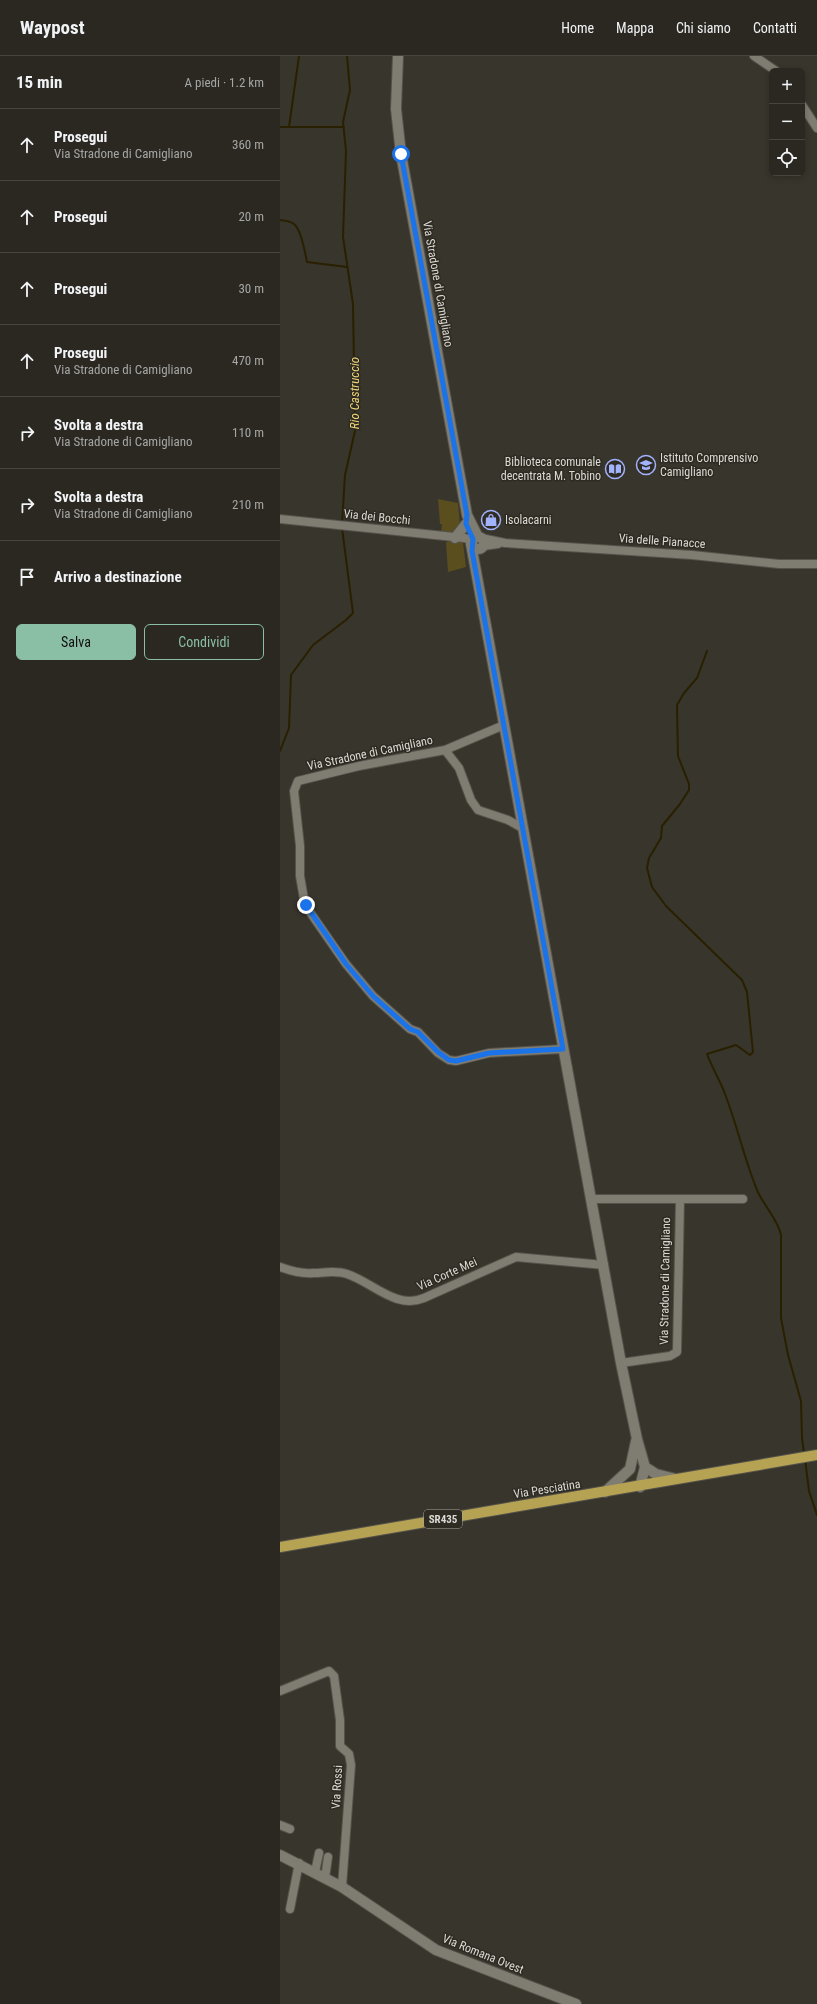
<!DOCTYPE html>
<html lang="it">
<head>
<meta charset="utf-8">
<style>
  :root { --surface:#2a2821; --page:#32302a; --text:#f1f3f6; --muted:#a5a6a5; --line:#46443f; --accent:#8abfa5 }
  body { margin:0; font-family:"Roboto Condensed",sans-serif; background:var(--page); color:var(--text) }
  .controls { position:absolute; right:12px; top:12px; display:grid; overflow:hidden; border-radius:6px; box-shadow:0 2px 6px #0003 }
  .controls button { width:36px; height:36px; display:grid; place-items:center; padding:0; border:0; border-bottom:1px solid var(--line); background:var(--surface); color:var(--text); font:20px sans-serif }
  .stop { position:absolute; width:12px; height:12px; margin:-9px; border:3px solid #1a73e8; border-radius:50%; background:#fff }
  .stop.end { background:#1a73e8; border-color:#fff; box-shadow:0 1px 4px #0008 }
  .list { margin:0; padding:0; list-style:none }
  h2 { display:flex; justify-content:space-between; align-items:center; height:52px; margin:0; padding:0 16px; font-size:17px }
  h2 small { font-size:13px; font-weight:400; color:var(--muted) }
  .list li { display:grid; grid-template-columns:26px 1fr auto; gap:12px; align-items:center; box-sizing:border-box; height:72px; padding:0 16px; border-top:1px solid var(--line) }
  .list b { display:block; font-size:15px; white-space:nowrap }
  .list p { margin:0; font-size:13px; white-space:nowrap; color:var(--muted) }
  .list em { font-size:13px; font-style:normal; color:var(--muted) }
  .actions { display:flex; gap:8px; padding:12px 16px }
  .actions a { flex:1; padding:9px 0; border:1px solid var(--accent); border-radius:6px; text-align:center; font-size:14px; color:var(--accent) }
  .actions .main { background:var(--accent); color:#111 }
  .icon { flex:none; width:22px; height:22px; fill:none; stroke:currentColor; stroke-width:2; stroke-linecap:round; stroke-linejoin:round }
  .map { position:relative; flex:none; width:537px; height:1948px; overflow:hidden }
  header { display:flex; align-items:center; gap:24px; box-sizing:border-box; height:56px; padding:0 20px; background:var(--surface); border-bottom:1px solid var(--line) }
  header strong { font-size:19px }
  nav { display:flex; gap:22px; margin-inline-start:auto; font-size:14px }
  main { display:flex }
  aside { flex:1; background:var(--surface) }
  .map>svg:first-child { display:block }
  .green { fill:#5a4d1e }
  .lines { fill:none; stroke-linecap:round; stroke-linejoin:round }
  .stream { stroke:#292000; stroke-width:2 }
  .minor-casing { stroke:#54524a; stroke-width:10 }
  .tertiary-casing { stroke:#54524a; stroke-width:12 }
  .primary-casing { stroke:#54524a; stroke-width:12 }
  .minor { stroke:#7f7c72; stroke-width:8 }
  .tertiary { stroke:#7f7c72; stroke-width:10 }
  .primary { stroke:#b6a253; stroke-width:10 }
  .route { stroke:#1a73e8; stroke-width:5 }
  .labels { text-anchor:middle; stroke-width:3; stroke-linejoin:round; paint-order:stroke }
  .shield { fill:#2e2b22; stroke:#a7a69f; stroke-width:1 }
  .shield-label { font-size:11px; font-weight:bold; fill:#dbdad4 }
  .street-label { font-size:12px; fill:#dbdad4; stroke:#2e2b22 }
  .poi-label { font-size:12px; fill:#dbdad4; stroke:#2e2b22; text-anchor:start }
  .water-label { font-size:13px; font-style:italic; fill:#eed478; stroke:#2e2b22 }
</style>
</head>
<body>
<header>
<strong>Waypost</strong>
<nav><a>Home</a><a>Mappa</a><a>Chi siamo</a><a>Contatti</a></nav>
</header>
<main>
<aside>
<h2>15 min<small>A piedi · 1.2 km</small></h2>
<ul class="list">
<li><svg class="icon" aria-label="ahead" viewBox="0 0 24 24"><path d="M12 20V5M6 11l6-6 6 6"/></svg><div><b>Prosegui</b><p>Via Stradone di Camigliano</p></div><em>360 m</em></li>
<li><svg class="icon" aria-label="ahead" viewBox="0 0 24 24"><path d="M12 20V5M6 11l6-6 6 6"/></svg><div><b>Prosegui</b></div><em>20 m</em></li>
<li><svg class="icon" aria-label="ahead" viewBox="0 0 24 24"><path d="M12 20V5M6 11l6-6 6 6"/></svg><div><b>Prosegui</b></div><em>30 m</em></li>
<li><svg class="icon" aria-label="ahead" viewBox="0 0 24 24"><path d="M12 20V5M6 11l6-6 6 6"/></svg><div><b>Prosegui</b><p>Via Stradone di Camigliano</p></div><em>470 m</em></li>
<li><svg class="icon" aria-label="right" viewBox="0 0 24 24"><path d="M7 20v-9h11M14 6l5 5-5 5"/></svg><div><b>Svolta a destra</b><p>Via Stradone di Camigliano</p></div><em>110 m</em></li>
<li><svg class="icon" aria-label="right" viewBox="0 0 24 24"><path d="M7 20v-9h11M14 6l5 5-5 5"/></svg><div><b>Svolta a destra</b><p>Via Stradone di Camigliano</p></div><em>210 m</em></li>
<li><svg class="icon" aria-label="arrive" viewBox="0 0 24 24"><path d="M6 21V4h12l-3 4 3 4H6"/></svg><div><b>Arrivo a destinazione</b></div></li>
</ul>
<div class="actions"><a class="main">Salva</a><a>Condividi</a></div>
</aside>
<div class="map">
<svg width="537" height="1948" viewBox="0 0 537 1948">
  <rect width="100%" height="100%" fill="#38352c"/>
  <path class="green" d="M 158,443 L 178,447 L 180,468 L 178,474 L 169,477 L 161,477 L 162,468 L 160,468 Z
    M 169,484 L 183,486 L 186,511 L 168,516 L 166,487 Z"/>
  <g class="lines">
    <path class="stream" d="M 0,71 L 64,71
      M 9,71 L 19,0
      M 0,164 C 5,165 12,165 15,169 C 22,176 25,197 27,206 L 67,211
      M 62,468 L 65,419 L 75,375 L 73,248 L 63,181 L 66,95 L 63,66 L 70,34 L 67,0
      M 427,595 L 417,622 L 404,637 L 397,649 L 398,700 L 409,728 L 409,734 L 400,748 L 382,770 L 381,782 L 369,802 L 367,812 L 372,831 L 386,850 L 462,924 L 467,936 L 473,996 L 470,999 L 456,989 L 427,998 C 432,1012 440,1024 445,1038 C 457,1069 464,1102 477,1134 C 483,1149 498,1163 501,1179 L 501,1262 L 508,1299 L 521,1345 L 522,1382 L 524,1397
      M 0,695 L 9,672 L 11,619 L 33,589 L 66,564 L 73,557 L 62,472
      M 525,1403 L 529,1435 L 537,1459"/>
    <defs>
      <path id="minor" d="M 474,0 L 496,15
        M 522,49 L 537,72
        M 0,463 L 184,482 L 192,484
        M 201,482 L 225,487 L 412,499 L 499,508 L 537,508
        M 203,490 L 218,488
        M 224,669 L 165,694 L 79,710 L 18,725 L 14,735 L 20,790 L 20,820 L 25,849 L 66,908 L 93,940 L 130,973 L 138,976 L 158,997 L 169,1004 L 176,1005 L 209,997 L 283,993
        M 165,694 L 179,712 L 191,744 L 198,754 L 228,764 L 244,773
        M 311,1143 L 463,1143
        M 0,1211 C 11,1215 22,1218 33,1217 C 45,1217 55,1214 67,1218 C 92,1226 116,1254 144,1242 L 236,1201 L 324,1209
        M 341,1307 L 390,1300 L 397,1296 L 400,1144
        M 0,1635 L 49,1615 L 54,1620 L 60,1664 L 60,1690 L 69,1698 L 71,1709 L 62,1831
        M 0,1769 L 10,1773
        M 35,1816 L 39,1797
        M 45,1822 L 48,1801
        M 10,1853 L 19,1807"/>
      <path id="tertiary" d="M 118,0 L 116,53 L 121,98 L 187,459 L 198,481
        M192 487a6 6 0 1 1 12 0a6 6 0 1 1-12 0Z
        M 175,482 L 186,468
        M 191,488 L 341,1307 L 357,1383 L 365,1411 L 360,1431
        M 365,1411 L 376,1418 L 396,1423
        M 325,1436 L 350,1413 L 356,1385
        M 0,1799 L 62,1831 L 156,1894 L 296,1948"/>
      <path id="primary" d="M 0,1491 L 537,1399"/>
    </defs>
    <use href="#minor" class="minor-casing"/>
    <use href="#tertiary" class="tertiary-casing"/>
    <use href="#primary" class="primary-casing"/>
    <use href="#minor" class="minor"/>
    <use href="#tertiary" class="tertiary"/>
    <use href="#primary" class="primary"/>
  </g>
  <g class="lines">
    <path class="route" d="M 26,849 L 66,908 L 93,940 L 130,973 L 138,976 L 158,996 L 169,1004 L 176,1005 L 209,997 L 283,993 L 192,495 L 193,483 L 186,468 L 187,459 L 121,98"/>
  </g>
  <defs>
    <symbol id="school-ring" viewBox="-11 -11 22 22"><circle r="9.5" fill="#2e2b22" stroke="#a2b2fd" stroke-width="1.5"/><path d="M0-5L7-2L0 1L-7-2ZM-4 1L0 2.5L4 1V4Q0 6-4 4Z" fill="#a2b2fd"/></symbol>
    <symbol id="library-ring" viewBox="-11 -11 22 22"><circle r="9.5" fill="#2e2b22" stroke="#a2b2fd" stroke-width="1.5"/><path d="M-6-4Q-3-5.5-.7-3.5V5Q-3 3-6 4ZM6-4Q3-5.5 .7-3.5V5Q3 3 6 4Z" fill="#a2b2fd"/></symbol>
    <symbol id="shop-ring" viewBox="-11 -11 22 22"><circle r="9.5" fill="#2e2b22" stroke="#a2b2fd" stroke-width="1.5"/><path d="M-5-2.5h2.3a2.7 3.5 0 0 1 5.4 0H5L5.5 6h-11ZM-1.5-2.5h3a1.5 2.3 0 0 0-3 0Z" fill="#a2b2fd"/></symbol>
  </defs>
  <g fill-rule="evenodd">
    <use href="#school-ring" x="355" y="398" width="22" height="22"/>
    <use href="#library-ring" x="324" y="402" width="22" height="22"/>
    <use href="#shop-ring" x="200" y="453" width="22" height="22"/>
  </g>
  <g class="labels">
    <rect class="shield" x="144" y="1454" width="38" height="18" rx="3"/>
    <g class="shield-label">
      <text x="163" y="1467">SR435</text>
    </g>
    <g class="street-label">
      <text transform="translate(158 228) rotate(80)" y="4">Via Stradone di Camigliano</text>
      <text transform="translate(97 461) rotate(6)" y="4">Via dei Bocchi</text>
      <text transform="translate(382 485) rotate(4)" y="4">Via delle Pianacce</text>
      <text transform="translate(90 697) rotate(-12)" y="4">Via Stradone di Camigliano</text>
      <text transform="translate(167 1218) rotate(-24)" y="4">Via Corte Mei</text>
      <text transform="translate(385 1225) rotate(-89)" y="4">Via Stradone di Camigliano</text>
      <text transform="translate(267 1433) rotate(-9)" y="4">Via Pesciatina</text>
      <text transform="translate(57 1731) rotate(-87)" y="4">Via Rossi</text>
      <text transform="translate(203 1898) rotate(22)" y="4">Via Romana Ovest</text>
    </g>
    <g class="poi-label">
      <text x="380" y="406">Istituto Comprensivo<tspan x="380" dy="14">Camigliano</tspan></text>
      <text x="321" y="410" text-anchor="end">Biblioteca comunale<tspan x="321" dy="14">decentrata M. Tobino</tspan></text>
      <text x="225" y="468">Isolacarni</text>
    </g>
    <g class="water-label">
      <text transform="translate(74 337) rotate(-90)" y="5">Rio Castruccio</text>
    </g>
  </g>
</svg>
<div class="controls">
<button>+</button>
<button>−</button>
<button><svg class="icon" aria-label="locate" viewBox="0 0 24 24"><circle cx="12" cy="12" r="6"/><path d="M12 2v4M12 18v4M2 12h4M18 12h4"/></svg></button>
</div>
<div class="stop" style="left:121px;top:98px"></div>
<div class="stop end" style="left:26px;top:849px"></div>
</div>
</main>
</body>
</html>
